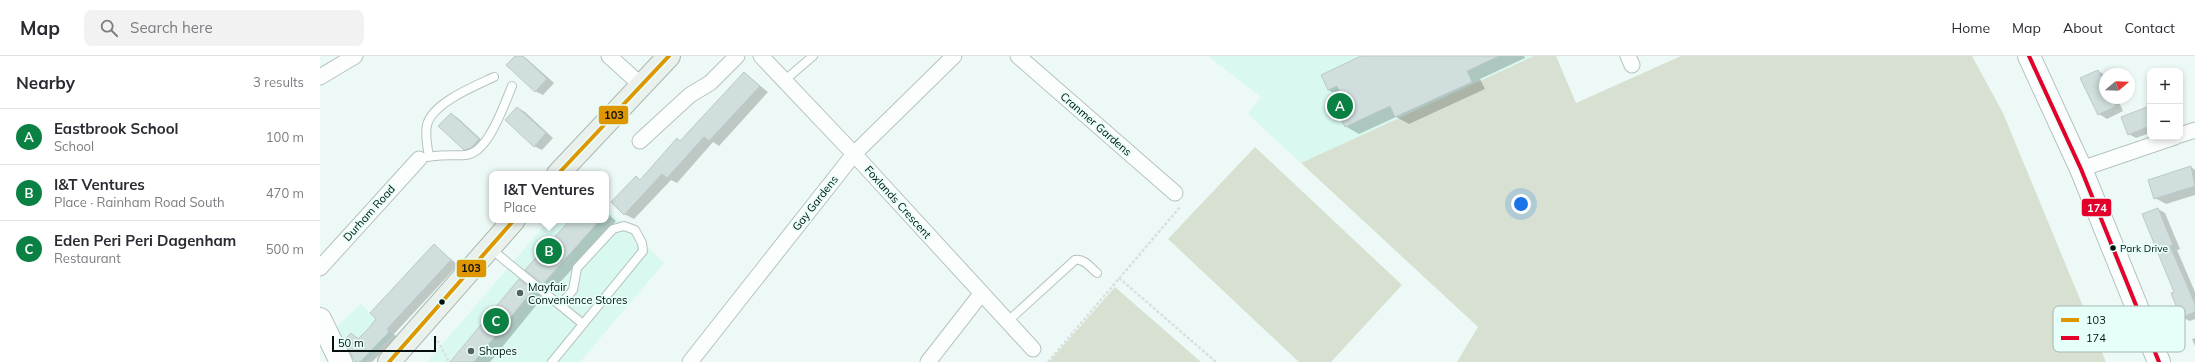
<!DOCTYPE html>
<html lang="en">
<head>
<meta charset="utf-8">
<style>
  :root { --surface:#fff; --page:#f2f2f3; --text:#2b2b33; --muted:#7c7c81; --line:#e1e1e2; --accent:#0b8043 }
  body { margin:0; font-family:Mulish,sans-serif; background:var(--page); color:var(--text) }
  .controls { position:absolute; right:12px; top:12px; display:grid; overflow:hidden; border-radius:8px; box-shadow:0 2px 6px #0003 }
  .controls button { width:36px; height:36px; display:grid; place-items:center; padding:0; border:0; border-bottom:1px solid var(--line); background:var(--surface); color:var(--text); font:20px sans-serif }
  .compass { position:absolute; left:1779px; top:12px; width:36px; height:36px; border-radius:50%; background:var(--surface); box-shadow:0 2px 6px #0003; rotate:71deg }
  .scale { position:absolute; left:12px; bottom:10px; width:104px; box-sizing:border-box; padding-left:4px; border:2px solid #04110e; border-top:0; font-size:11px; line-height:14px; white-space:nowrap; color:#04110e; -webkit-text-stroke:3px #e7fff9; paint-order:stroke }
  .you { position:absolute; left:1201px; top:148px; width:14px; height:14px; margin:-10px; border:3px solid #fff; border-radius:50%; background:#1a73e8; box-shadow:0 0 0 6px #1a73e833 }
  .badge { display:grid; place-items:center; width:26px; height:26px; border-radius:50%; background:var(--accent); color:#fff; font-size:13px; font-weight:700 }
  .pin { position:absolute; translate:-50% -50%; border:2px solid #fff; box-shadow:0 1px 4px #0006 }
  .popup { position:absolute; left:169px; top:115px; width:120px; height:52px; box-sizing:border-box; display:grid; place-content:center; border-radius:8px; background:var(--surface); filter:drop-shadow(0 1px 3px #0005); font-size:13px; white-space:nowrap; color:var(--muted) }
  .popup b { font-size:15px; color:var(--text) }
  .popup::after { content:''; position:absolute; left:50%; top:100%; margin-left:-8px; border:8px solid transparent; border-top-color:var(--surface) }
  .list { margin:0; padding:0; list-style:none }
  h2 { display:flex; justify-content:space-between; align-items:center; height:52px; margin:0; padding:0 16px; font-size:17px }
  h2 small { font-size:13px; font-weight:400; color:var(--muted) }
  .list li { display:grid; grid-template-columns:26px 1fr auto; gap:12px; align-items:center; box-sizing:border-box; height:56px; padding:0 16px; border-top:1px solid var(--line) }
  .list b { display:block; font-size:15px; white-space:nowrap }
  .list p { margin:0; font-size:13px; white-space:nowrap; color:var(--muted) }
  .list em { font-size:13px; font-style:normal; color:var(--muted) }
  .icon { flex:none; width:22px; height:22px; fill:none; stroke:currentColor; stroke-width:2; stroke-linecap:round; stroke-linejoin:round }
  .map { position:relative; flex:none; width:1875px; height:306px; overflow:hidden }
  header { display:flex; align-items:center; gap:24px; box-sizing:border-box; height:56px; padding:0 20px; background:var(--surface); border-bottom:1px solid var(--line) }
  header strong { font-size:19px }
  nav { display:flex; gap:22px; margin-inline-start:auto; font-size:14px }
  .search { width:280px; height:36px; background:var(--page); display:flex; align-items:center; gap:10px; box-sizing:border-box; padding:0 14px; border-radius:8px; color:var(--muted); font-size:15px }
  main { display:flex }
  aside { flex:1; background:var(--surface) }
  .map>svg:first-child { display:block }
  .built { fill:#d8f8f0 }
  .green { fill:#d8e1d1 }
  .shadow { fill:#0003 }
  .building { fill:#d0dede; stroke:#bcc9c8 }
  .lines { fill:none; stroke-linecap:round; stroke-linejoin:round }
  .lane-casing { stroke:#b5c3bf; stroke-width:10 }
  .street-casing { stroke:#b5c3bf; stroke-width:17 }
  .secondary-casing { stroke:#b5c3bf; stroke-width:24 }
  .primary-casing { stroke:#a9b8af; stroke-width:24 }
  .path { stroke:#dbdfde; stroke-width:2.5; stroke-dasharray:3 2; stroke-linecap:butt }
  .lane { stroke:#fcfefe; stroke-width:8 }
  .street { stroke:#fcfefe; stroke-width:15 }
  .secondary { stroke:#fcfefe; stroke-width:22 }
  .primary { stroke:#eaf1ed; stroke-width:22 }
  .bus-1-casing { stroke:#e7fff9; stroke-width:7 }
  .bus-2-casing { stroke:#e7fff9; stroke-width:7 }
  .bus-1 { stroke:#df9701; stroke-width:4 }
  .bus-2 { stroke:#e4002b; stroke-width:4 }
  .bus-dot { fill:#04110e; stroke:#e7fff9; stroke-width:1.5 }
  .poi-dot { fill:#56625f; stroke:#e7fff9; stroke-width:1.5 }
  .labels { text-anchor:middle; stroke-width:3.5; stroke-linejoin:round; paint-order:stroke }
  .bus-label { font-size:10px; fill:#04110e; stroke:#e7fff9; text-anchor:start }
  .street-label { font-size:11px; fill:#04110e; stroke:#e7fff9 }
  .poi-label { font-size:11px; fill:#04110e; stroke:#e7fff9; text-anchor:start }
  .key { fill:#e7fff9; stroke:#a3b8b2; stroke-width:1 }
  .key-label { font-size:11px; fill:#04110e }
  .line-badge { stroke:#e7fff9; stroke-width:1.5 }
  .badge-label { font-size:11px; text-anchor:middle; font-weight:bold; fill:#fff }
  .pale-badge-label { font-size:11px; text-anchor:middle; font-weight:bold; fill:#111 }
</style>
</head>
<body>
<header>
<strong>Map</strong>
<div class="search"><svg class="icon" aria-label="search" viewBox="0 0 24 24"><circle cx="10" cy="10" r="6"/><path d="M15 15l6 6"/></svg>Search here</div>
<nav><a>Home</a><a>Map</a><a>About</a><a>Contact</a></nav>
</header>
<main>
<aside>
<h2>Nearby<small>3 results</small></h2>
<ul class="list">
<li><span class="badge">A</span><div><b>Eastbrook School</b><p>School</p></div><em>100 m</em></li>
<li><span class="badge">B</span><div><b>I&amp;T Ventures</b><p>Place · Rainham Road South</p></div><em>470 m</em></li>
<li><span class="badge">C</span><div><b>Eden Peri Peri Dagenham</b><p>Restaurant</p></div><em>500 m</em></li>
</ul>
</aside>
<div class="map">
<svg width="1875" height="306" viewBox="0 0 1875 306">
  <rect width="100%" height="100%" fill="#edf9f6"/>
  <path class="built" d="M 888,0 L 1214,0 L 981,107 L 928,58 L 941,41 Z
    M 286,151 L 344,207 L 260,306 L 107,306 L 229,164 L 286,164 Z
    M 41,248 L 73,279 L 45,306 L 29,306 L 10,277 Z"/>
  <path class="green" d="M 1214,0 L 1236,0 L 1256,47 L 1361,0 L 1652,0 L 1683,57 L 1786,306 L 1137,306 L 1158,271 L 981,107 Z
    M 935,91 L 1082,229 L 1011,306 L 979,306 L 848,183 Z
    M 795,231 L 881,306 L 729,306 Z"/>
  <path class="shadow" d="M 196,0 L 206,2 L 234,27 L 223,39 L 215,35 Z
    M 1043,0 L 1204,0 L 1205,2 L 1160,23 L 1165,33 L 1089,68 L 1076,61 L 1039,78 L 1025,70 L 1028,52 L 1022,41 L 1008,34 Z
    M 1778,15 L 1785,19 L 1785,42 L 1797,42 L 1803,55 L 1787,63 L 1779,58 Z
    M 424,17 L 448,36 L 399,90 L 393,86 L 357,127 L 351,124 L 314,163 L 304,158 L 316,121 L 321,124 L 361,86 Z
    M 1830,51 L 1830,77 L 1816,82 L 1809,78 Z
    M 198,52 L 205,56 L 233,82 L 222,94 L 214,90 Z
    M 131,58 L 138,62 L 166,88 L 152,97 L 144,93 Z
    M 1871,111 L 1875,114 L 1875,139 L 1846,148 L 1835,142 Z
    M 1838,153 L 1845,157 L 1860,193 L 1857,194 L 1875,236 L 1875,263 L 1870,265 L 1862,261 Z
    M 286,156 L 296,165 L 234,233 L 223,227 L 252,164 L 286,164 Z
    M 115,190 L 138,209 L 74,278 L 77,281 L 52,306 L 36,306 L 25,284 L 31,278 L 40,283 L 49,274 Z
    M 200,224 L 223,241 L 170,306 L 137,306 Z
    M 1875,282 L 1875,290 L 1872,283 Z"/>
  <path class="building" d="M 195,0 L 203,0 L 227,23 L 215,36 L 186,9 Z
    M 1041,0 L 1179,0 L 1147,15 L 1152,26 L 1075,61 L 1070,50 L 1025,71 L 1017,55 L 1026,51 L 1017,30 L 1008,34 L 1001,19 Z
    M 1778,14 L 1785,28 L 1785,42 L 1792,42 L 1796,50 L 1778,59 L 1760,22 Z
    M 424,16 L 440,30 L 389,85 L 384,81 L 347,122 L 342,118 L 304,159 L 291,146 L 316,120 L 320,124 L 357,82 L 360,85 Z
    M 1830,50 L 1830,70 L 1808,79 L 1801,61 Z
    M 197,51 L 226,77 L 214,91 L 185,64 Z
    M 131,57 L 159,83 L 151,92 L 144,94 L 118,70 Z
    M 1871,110 L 1875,130 L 1834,143 L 1828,124 Z
    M 1838,152 L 1853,189 L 1850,190 L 1875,248 L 1875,256 L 1861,262 L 1851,237 L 1854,236 L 1822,158 Z
    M 250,164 L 280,164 L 223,228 L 205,214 Z
    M 114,188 L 131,204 L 67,273 L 69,276 L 40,306 L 35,306 L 24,284 L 31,277 L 38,283 L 48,273 L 56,263 L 50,257 Z
    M 199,223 L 213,234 L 154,306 L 130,306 Z"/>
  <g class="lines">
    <defs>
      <path id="lane" d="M 465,24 L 493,0
        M 109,100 C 107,90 105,79 107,69 C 112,47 155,30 174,21
        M 99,103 C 115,98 128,100 145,99 C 168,98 184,49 192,30
        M 171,193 L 263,268
        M 687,266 L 755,204 C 764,202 771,212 777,217
        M 232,306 L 323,195 L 322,187 L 315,174 L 304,170 L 293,173 L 257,212 L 253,234 L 240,249"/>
      <path id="street" d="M 289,0 L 322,30
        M 441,0 L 534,98 L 713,293
        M 698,0 L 855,137
        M 1308,0 L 1312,9
        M 0,21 L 35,0
        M 1860,79 L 1875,74
        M 320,85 L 370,39 L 390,27 L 417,0
        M 1761,113 L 1855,81
        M 0,212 L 99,103
        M 370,306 L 534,98 L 634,0
        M 608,306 L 661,238"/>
      <path id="secondary" d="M 1709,0 L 1761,113 L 1839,306
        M 0,263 L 21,306"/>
      <path id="primary" d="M 238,118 L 349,0
        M 69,306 L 194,164"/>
    </defs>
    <use href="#lane" class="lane-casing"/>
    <use href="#street" class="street-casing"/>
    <use href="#secondary" class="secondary-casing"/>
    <use href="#primary" class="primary-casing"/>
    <path class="path" d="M 799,222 L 896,306
      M 115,280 L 129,306
      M 728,306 L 860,151"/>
    <use href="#lane" class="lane"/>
    <use href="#street" class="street"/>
    <use href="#secondary" class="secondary"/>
    <use href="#primary" class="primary"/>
    <defs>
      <path id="bus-1" d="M 238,118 L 349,0
        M 69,306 L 194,164"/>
      <path id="bus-2" d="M 1709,0 L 1761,113 L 1839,306"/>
    </defs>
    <use href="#bus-1" class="bus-1-casing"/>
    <use href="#bus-2" class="bus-2-casing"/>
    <use href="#bus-1" class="bus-1"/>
    <use href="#bus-2" class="bus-2"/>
  </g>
  <g class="bus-dot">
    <circle cx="1793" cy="192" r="3.5"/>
    <circle cx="122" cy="246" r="3.5"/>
  </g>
  <g class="poi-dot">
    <circle cx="200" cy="237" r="4"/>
    <circle cx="151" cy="295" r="4"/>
  </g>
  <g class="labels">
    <g class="bus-label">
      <text x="1800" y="196">Park Drive</text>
    </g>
    <g class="street-label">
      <text transform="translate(776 68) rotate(41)" y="4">Cranmer Gardens</text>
      <text transform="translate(578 146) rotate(48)" y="4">Foxlands Crescent</text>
      <text transform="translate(495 147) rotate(-52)" y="4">Gay Gardens</text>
      <text transform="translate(49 157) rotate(-48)" y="4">Durham Road</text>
    </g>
    <g class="poi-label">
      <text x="208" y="235">Mayfair<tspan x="208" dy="13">Convenience Stores</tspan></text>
      <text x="159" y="299">Shapes</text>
    </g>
  </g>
  <rect x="1733" y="250" width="132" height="46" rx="6" class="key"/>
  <rect x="1741" y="262" width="18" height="4" fill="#df9701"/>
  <rect x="1741" y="280" width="18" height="4" fill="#e4002b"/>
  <g class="key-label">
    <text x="1766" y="268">103</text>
    <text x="1766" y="286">174</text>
  </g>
  <g class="line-badge">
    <rect x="278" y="49" width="31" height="20" rx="4" fill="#df9701"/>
    <rect x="1761" y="142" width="31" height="19" rx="4" fill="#e4002b"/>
    <rect x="136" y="203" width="31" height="19" rx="4" fill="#df9701"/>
  </g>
  <g class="badge-label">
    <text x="1777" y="156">174</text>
  </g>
  <g class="pale-badge-label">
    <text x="294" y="63">103</text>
    <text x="151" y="216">103</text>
  </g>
</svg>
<div class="controls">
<button>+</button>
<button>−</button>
</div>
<svg class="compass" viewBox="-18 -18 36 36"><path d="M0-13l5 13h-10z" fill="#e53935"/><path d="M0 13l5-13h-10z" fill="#7c7c81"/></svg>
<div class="scale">50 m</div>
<div class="you"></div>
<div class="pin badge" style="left:1020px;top:50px">A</div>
<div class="pin badge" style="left:229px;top:195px">B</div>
<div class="popup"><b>I&amp;T Ventures</b>Place</div>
<div class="pin badge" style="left:176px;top:265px">C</div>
</div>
</main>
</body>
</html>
